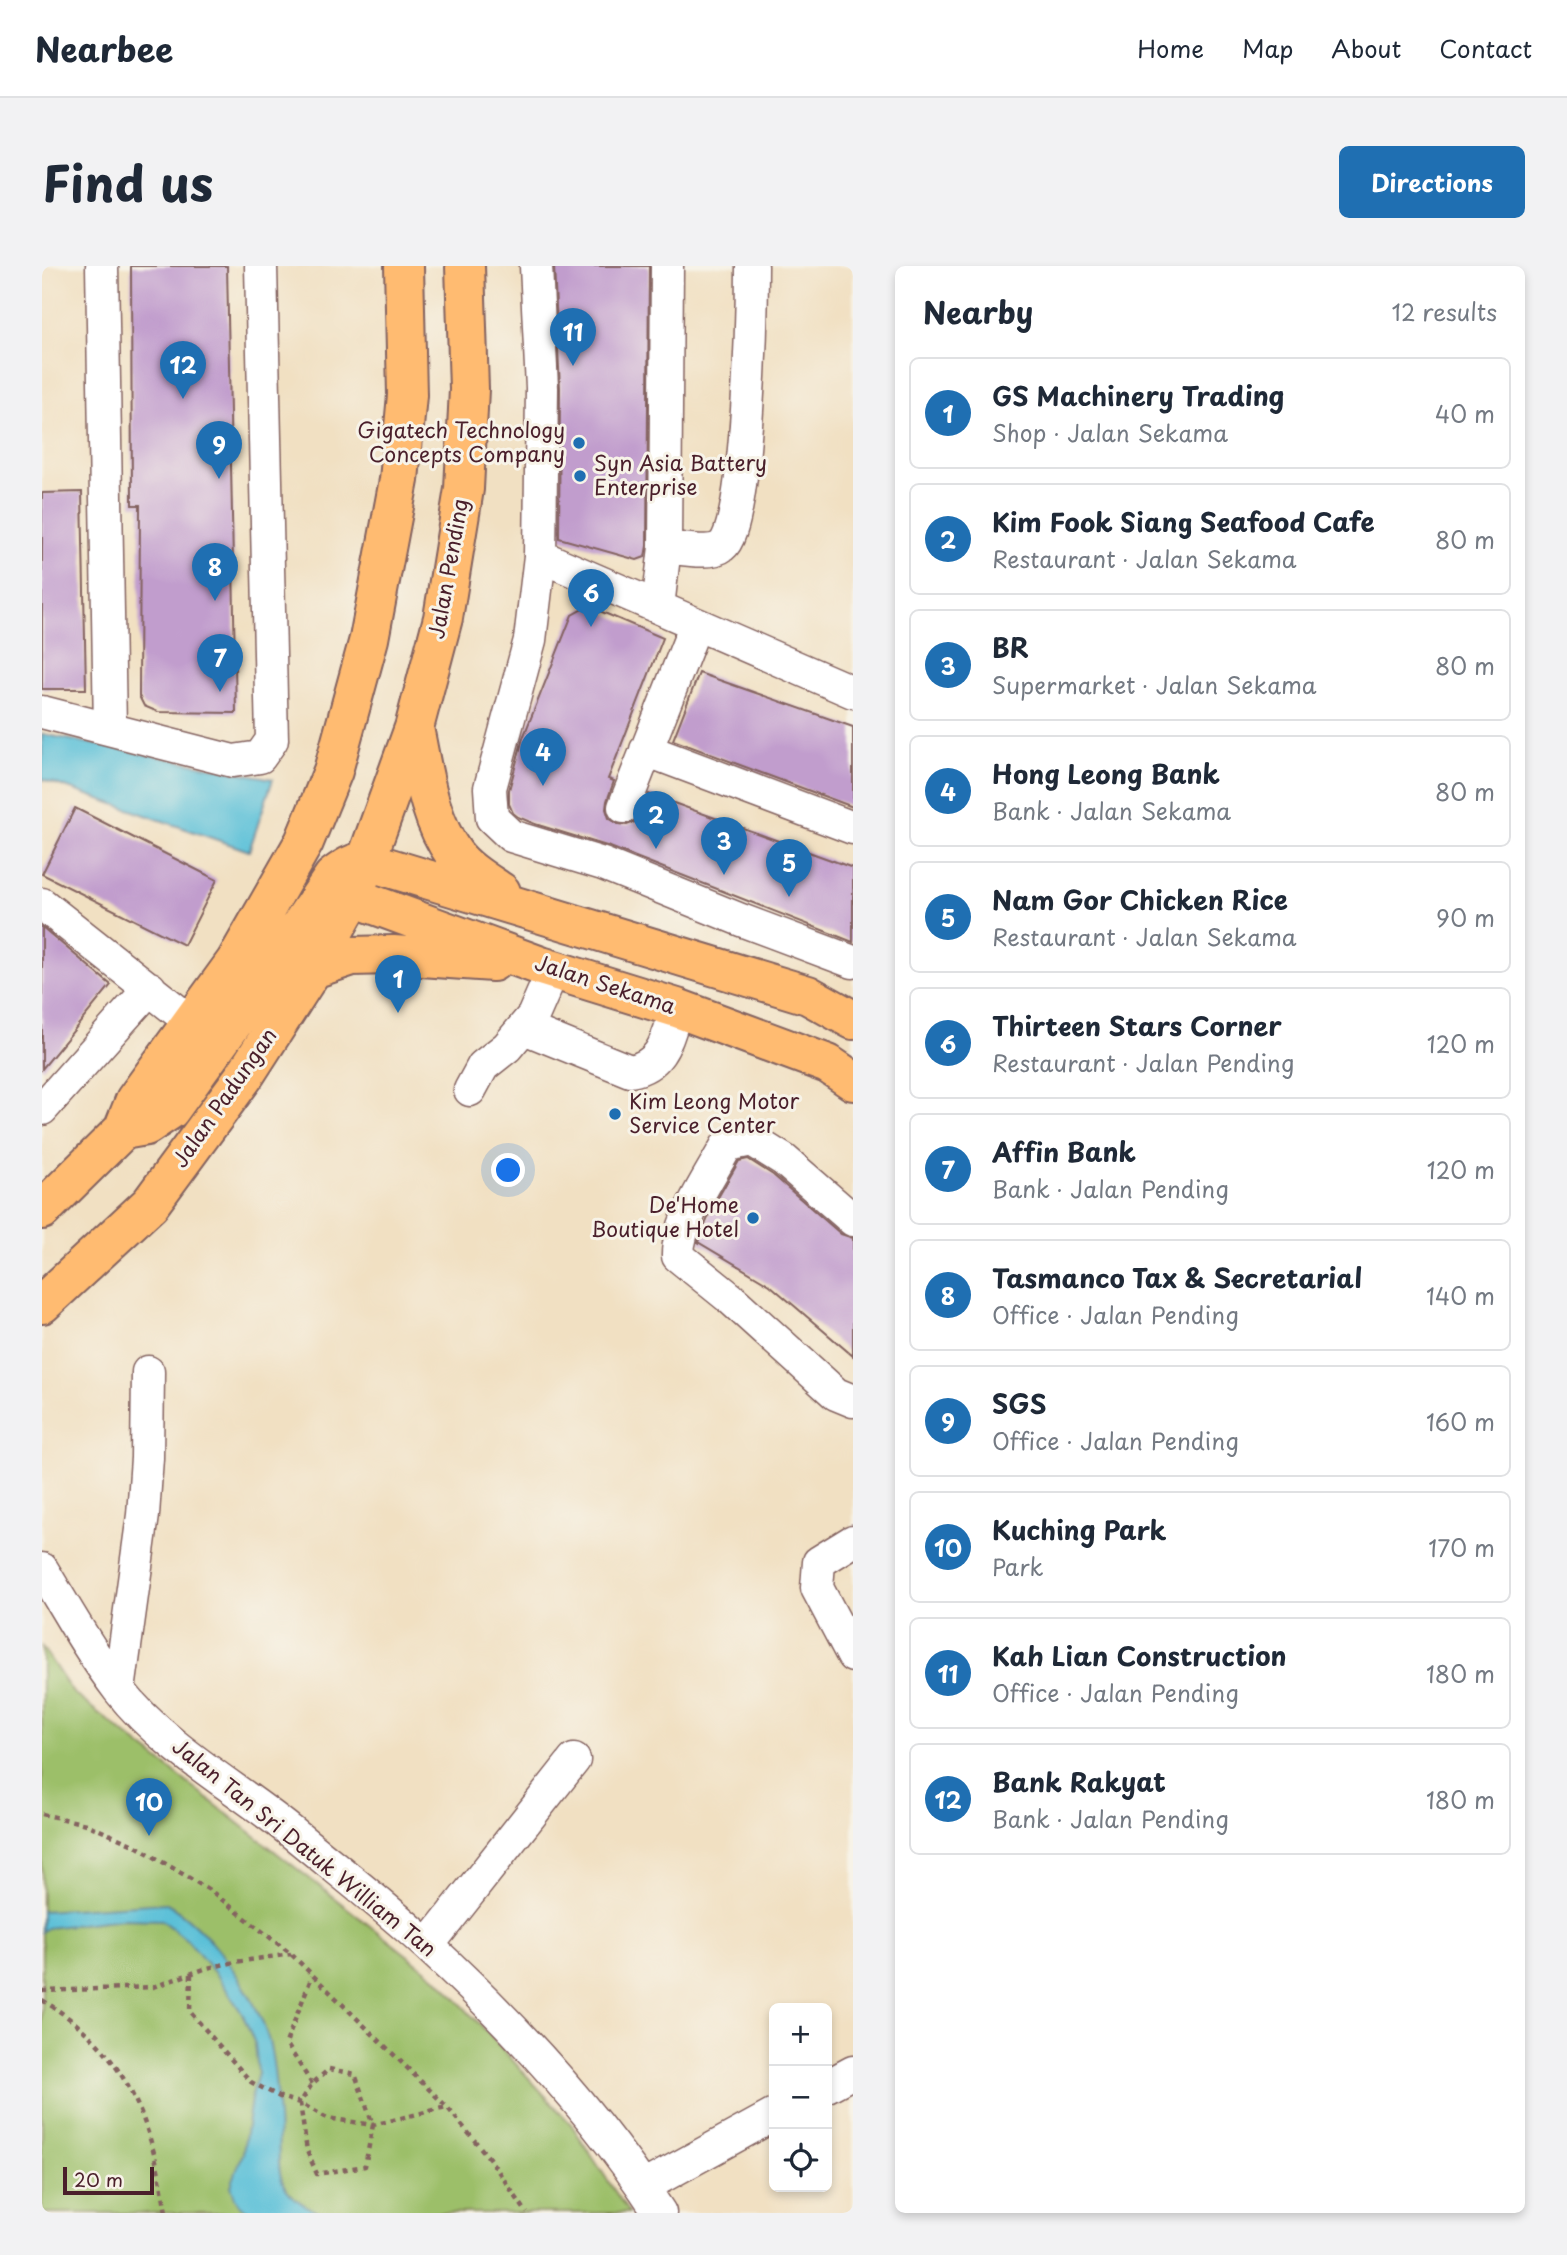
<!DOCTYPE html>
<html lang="en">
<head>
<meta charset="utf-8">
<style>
  :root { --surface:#fff; --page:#f2f2f3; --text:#1f2937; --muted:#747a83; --line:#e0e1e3; --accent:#1f6fb2 }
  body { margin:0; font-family:"Playpen Sans",sans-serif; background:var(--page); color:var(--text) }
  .controls { position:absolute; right:21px; bottom:21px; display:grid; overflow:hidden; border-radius:10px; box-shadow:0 4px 10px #0003 }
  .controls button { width:63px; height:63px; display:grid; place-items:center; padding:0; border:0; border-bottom:2px solid var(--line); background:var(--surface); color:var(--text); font:35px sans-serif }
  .scale { position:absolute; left:21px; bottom:18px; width:91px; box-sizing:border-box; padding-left:7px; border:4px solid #4a1f2b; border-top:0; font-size:19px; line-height:24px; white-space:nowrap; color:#4a1f2b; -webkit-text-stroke:5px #f7f3e8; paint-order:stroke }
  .you { position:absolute; left:467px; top:905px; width:24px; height:24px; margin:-18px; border:5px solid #fff; border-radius:50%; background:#1a73e8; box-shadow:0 0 0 10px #1a73e833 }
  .badge { display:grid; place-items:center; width:46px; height:46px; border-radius:50%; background:var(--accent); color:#fff; font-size:23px; font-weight:700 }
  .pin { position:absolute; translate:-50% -58px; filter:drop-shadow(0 2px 4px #0008) }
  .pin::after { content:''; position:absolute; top:37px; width:24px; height:21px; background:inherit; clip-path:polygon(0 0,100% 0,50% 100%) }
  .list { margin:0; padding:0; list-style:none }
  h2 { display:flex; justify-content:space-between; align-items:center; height:91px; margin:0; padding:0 28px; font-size:30px }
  h2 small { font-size:23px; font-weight:400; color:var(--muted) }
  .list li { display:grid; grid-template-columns:46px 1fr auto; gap:21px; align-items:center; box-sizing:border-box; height:112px; margin:0 14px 14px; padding:0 14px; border:2px solid var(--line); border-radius:10px }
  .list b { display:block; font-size:26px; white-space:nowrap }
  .list p { margin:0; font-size:23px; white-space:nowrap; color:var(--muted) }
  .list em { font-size:23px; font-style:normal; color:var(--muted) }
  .icon { flex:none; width:38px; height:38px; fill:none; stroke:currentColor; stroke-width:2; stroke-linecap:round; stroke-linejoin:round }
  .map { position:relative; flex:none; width:811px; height:1947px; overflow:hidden; border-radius:10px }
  header { display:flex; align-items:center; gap:42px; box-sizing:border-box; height:98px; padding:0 35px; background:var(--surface); border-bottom:2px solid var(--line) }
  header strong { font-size:33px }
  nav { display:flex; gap:38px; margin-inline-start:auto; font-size:24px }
  .intro { display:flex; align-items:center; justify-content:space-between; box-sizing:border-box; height:168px; padding:0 42px }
  h1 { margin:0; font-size:49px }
  .button { padding:18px 32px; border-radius:10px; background:var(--accent); color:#fff; font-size:24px; font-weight:700 }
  main { display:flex; gap:42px; padding:0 42px }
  aside { flex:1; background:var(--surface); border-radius:10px; box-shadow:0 4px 10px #0003 }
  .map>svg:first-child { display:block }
  .green { fill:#9cbf69; stroke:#736f4a; stroke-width:2 }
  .water { fill:#5ac0d8; stroke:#527082; stroke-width:2 }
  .building { fill:#c19dcd }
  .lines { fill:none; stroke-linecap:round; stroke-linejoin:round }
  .minor-casing { stroke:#846360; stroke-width:35 }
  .major-casing { stroke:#846360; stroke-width:42 }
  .path { stroke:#846360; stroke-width:4.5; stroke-dasharray:5 5; stroke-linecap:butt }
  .minor { stroke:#fff; stroke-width:32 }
  .major { stroke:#ffbb71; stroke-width:38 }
  .poi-dot { fill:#1f6fb2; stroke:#f7f3e8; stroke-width:2.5 }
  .labels { text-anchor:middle; stroke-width:6; stroke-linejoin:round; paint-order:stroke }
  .poi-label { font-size:21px; fill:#4a1f2b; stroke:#f7f3e8; text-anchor:end }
  .street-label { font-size:21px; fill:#4a1f2b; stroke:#f7f3e8 }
</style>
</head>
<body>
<header>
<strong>Nearbee</strong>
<nav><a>Home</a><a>Map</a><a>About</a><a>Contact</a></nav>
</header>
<div class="intro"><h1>Find us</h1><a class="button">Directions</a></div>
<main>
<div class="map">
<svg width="811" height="1947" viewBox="0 0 811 1947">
  <rect width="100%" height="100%" fill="#f7f3e8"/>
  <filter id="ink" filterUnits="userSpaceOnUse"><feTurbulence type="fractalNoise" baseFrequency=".0143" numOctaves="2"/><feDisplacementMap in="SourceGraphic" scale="14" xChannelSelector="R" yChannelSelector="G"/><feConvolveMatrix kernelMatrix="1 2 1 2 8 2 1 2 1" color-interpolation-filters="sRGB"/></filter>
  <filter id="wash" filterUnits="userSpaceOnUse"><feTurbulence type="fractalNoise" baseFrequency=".00686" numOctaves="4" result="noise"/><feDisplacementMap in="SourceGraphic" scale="28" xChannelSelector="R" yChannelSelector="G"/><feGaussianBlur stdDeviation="1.57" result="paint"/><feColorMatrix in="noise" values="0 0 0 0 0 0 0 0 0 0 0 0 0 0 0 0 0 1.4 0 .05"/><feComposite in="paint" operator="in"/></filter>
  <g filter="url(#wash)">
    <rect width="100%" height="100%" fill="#f1e0c2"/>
    <path class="green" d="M 0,1381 L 31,1427 L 397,1714 L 529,1858 L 587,1947 L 0,1947 Z"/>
    <path class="water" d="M 0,468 L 231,513 L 207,585 L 0,513 Z
      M 123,1637 C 166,1660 212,1726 226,1772 C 233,1797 234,1826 236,1852 C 238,1869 234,1902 241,1917 C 248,1931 264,1941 278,1947 L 209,1947 L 197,1939 L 193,1932 L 189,1920 L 201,1887 L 209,1833 L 216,1807 L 213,1778 L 201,1749 L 177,1712 L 145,1674 L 120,1654 L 80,1653 L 5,1662 L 0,1666 L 0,1645 Z"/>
    <g id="blocks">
      <path class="building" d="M 89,0 L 185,0 L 194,447 L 116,446 L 102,440 L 97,430 L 98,239 L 90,239 Z
        M 512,0 L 607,0 L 605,280 L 603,291 L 595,294 L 517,272 L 518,122 Z
        M 40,226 L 44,423 L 0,423 L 0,227 Z
        M 546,340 L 621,372 L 566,513 L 572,515 L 565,535 L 564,543 L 567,552 L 576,558 L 585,559 L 593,556 L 599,548 L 607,528 L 811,602 L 811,676 L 568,581 L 493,558 L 476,551 L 471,547 L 467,538 L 467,524 L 481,472 L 530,349 Z
        M 657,407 L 811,461 L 811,541 L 631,474 Z
        M 33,542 L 175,614 L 142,679 L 0,608 Z
        M 0,661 L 69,719 L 0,803 Z
        M 706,893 L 731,909 L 799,968 L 811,972 L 811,1090 L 728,1019 L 656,976 L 670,942 L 697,895 Z"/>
    </g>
  </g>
  <g filter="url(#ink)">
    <use href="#blocks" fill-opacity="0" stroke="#846360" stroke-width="2"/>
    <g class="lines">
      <defs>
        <path id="minor" d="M 60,0 L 68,463
          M 494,0 L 500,122 L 498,290 L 488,374 L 448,522 L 450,552 L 469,570 L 561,598 L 699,654 L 811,696
          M 623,281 C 637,282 669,289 680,280 C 706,261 710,41 710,0
          M 498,290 L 811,426
          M 616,341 L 623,281 L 625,0
          M 0,446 L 191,495 L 218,491 L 230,474 L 219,0
          M 604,484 L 811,562
          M 582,541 L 654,358
          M 0,638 L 149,756
          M 482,762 L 588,805 C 622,799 625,771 635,742
          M 428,824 L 441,800 L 465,781 L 491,750 L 512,702
          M 0,843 L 108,722
          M 811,954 L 742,894 L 710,874 L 685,879 C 669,909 635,957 636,990 L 688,1032 L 794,1128 L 811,1135
          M 811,1275 L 777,1296 L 775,1322 L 811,1390
          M 0,1303 C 25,1344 48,1386 77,1424 C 123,1483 195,1521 252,1568 C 297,1605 344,1641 386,1680 C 473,1760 554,1848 618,1947
          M 77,1424 L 101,1249 L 105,1192 L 106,1106
          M 386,1679 L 532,1494
          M 785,1820 L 811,1806
          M 601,1921 L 732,1849"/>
        <path id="major" d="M 372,462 C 381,504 386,552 412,588 C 424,604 443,615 459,626
          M 294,614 L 311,631 L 499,700 L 635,742 L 786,798 L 811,815
          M 271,703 L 310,690 L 351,689 L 451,696
          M 81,864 L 104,860 L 128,844 L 217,721 L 291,611 C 302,603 311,596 325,595 L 766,729 L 811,754
          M 0,944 L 81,864 L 93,834 L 194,695 L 262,576 L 291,505 L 327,373 L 357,214 L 365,129 L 362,0
          M 0,1038 L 108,938 L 203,809 L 271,703 L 311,631 L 372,462 L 401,352 L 422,223 L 427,123 L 423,0"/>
      </defs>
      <use href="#minor" class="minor-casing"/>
      <use href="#major" class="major-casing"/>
      <path class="path" d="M 0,1548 L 44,1558 L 94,1580 L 169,1625 L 249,1688 L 405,1841 L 447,1892 L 485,1947
        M 149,1708 L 148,1746 L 209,1816 L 238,1831 L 258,1837 L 285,1852 L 331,1859 L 404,1841
        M 0,1725 L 111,1721 L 165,1702 L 193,1696 L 249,1688
        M 0,1734 C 84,1784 110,1854 124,1947
        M 287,1803 L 313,1808 L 331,1859 L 323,1900 L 275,1908 L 265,1885 L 258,1837 L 270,1818 Z
        M 270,1818 L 244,1777 L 270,1710"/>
      <use href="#minor" class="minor"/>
      <use href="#major" class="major"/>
    </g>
  </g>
  <g class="poi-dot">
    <circle cx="537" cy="177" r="7"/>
    <circle cx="538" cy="210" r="7"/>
    <circle cx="573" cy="848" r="7"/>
    <circle cx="711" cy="952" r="7"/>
  </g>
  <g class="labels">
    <g class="poi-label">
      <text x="523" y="172">Gigatech Technology<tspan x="523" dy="24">Concepts Company</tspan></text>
      <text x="552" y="205" text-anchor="start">Syn Asia Battery<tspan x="552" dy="24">Enterprise</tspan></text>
      <text x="587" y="843" text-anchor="start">Kim Leong Motor<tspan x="587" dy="24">Service Center</tspan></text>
      <text x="697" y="947">De'Home<tspan x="697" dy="24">Boutique Hotel</tspan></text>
    </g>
    <g class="street-label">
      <text transform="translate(407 303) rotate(-80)" y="7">Jalan Pending</text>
      <text transform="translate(563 719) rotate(18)" y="7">Jalan Sekama</text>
      <text transform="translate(183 832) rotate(-55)" y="7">Jalan Padungan</text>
      <text transform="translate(262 1582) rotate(39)" y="7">Jalan Tan Sri Datuk William Tan</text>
    </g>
  </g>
</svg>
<div class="controls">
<button>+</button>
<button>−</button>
<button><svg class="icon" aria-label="locate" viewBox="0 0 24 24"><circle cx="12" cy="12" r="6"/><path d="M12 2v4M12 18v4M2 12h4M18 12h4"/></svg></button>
</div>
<div class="scale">20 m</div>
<div class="you"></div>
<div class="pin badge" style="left:356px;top:747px">1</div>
<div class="pin badge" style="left:614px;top:583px">2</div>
<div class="pin badge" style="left:682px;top:609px">3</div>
<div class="pin badge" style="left:501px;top:520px">4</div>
<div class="pin badge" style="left:747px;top:631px">5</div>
<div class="pin badge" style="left:549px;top:361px">6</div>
<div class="pin badge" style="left:178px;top:426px">7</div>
<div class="pin badge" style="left:173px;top:335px">8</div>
<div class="pin badge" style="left:177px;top:213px">9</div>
<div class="pin badge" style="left:107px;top:1570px">10</div>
<div class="pin badge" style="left:531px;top:100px">11</div>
<div class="pin badge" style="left:141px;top:133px">12</div>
</div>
<aside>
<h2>Nearby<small>12 results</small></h2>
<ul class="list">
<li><span class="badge">1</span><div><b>GS Machinery Trading</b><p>Shop · Jalan Sekama</p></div><em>40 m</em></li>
<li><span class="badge">2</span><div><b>Kim Fook Siang Seafood Cafe</b><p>Restaurant · Jalan Sekama</p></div><em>80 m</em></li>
<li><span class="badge">3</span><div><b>BR</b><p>Supermarket · Jalan Sekama</p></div><em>80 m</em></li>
<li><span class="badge">4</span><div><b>Hong Leong Bank</b><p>Bank · Jalan Sekama</p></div><em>80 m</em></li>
<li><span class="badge">5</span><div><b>Nam Gor Chicken Rice</b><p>Restaurant · Jalan Sekama</p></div><em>90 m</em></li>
<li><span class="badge">6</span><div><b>Thirteen Stars Corner</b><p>Restaurant · Jalan Pending</p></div><em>120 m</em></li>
<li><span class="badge">7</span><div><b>Affin Bank</b><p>Bank · Jalan Pending</p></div><em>120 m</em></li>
<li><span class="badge">8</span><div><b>Tasmanco Tax &amp; Secretarial</b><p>Office · Jalan Pending</p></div><em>140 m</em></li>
<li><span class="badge">9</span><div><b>SGS</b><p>Office · Jalan Pending</p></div><em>160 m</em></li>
<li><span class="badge">10</span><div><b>Kuching Park</b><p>Park</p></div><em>170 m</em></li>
<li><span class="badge">11</span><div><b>Kah Lian Construction</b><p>Office · Jalan Pending</p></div><em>180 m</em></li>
<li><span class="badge">12</span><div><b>Bank Rakyat</b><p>Bank · Jalan Pending</p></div><em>180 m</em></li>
</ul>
</aside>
</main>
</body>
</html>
